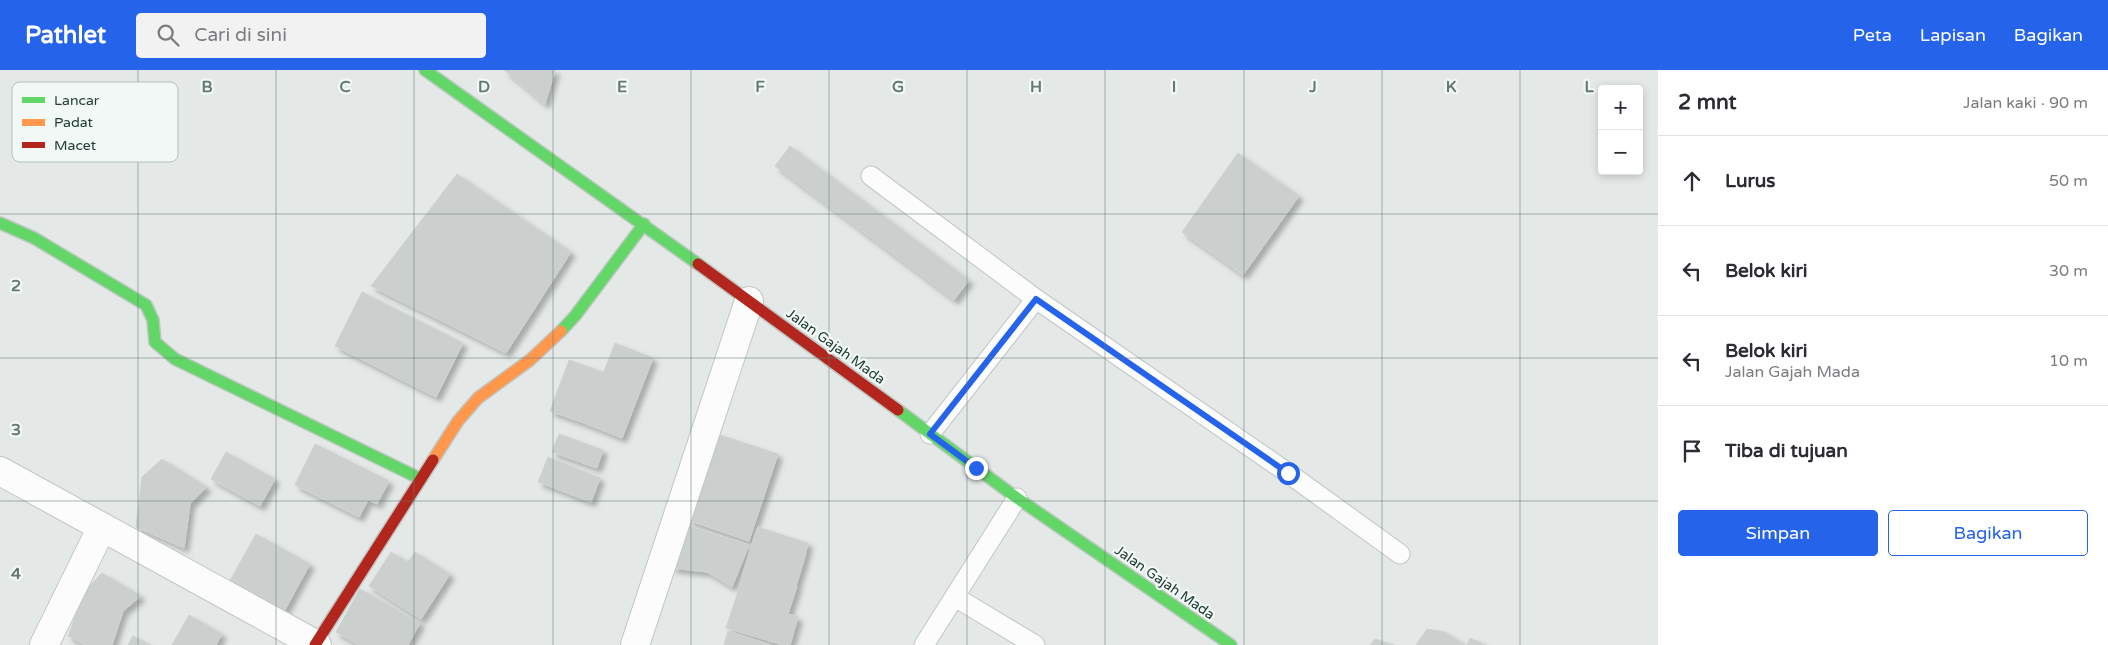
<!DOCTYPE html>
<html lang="id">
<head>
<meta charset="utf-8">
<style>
  :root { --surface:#fff; --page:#f2f2f3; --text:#2b2b33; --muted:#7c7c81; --line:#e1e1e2; --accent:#2563eb }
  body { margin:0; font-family:"Varela Round",sans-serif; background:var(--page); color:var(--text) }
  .controls { position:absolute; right:15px; top:15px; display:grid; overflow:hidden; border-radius:5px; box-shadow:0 2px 8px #0003 }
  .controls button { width:45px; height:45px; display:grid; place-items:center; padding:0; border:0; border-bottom:1px solid var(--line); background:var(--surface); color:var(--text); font:25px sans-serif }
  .stop { position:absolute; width:15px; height:15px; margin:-11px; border:4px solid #2563eb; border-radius:50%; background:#fff }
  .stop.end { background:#2563eb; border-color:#fff; box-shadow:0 1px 5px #0008 }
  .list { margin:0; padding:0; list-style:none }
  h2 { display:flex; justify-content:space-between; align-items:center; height:65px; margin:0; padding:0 20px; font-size:21px }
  h2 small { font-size:16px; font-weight:400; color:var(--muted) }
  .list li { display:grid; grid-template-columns:32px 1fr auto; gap:15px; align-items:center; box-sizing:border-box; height:90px; padding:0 20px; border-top:1px solid var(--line) }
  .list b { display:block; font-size:19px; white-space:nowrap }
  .list p { margin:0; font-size:16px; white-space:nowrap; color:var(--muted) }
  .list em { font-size:16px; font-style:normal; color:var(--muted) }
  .actions { display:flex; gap:10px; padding:15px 20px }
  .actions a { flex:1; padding:11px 0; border:1px solid var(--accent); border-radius:5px; text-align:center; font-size:18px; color:var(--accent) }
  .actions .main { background:var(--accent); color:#fff }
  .icon { flex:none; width:28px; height:28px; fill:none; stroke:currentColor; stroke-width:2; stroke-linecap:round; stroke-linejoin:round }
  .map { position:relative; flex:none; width:1658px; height:575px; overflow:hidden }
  header { display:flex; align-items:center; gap:30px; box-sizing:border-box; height:70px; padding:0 25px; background:var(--accent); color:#fff }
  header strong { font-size:24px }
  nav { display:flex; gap:28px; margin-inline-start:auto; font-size:18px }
  .search { width:350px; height:45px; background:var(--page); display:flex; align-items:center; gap:12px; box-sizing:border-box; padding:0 18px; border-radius:5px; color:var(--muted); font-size:19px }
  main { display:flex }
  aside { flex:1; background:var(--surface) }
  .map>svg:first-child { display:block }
  .building { fill:#cbd0ce; stroke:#cdd2d0; filter:url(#shadow) }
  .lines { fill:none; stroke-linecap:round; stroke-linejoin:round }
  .lane-casing { stroke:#c1c6c4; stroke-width:21 }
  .street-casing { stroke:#c1c6c4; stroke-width:30 }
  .fast-casing { stroke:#bfc7c4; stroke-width:14 }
  .slow-casing { stroke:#bfc7c4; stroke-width:14 }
  .jam-casing { stroke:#bfc7c4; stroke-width:14 }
  .lane { stroke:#fbfcfb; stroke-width:19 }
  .street { stroke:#fbfcfb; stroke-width:28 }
  .fast { stroke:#63d668; stroke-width:11 }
  .slow { stroke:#ff974d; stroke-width:11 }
  .jam { stroke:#b3261e; stroke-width:11 }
  .route { stroke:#2563eb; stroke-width:6 }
  .grid { fill:none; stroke:#657973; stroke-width:1; stroke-opacity:0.55 }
  .labels { text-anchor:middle; stroke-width:4.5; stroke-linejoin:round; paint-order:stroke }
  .street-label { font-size:14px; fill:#213d35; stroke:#f2f8f5 }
  .key { fill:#f2f8f5; stroke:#b3c0bb; stroke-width:1 }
  .key-label { font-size:14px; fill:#213d35 }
  .grid-label { font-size:16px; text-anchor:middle; font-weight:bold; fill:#657973; stroke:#f2f8f5; stroke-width:4.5; stroke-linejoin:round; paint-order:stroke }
</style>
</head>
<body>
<header>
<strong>Pathlet</strong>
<div class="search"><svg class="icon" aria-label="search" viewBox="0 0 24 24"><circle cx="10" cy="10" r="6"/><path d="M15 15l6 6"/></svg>Cari di sini</div>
<nav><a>Peta</a><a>Lapisan</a><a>Bagikan</a></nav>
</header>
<main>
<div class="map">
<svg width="1658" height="575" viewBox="0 0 1658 575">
  <defs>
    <filter id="shadow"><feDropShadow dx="4.5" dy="4.5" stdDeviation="2.5" flood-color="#0004"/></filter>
  </defs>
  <rect width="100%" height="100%" fill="#e4e9e7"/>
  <path class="building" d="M 504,0 L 555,0 L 545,34 Z
    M 790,76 L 969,210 L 954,230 L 775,96 Z
    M 1238,83 L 1299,126 L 1243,205 L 1182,162 Z
    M 457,104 L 571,182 L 506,283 L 371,216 Z
    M 362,222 L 463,273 L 436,327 L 335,276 Z
    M 615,273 L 653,288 L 622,368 L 584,353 Z
    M 569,290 L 603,302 L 584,353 L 550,341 Z
    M 559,364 L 603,380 L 597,398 L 552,382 Z
    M 717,364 L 778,384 L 749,471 L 688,450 Z
    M 315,374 L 389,411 L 377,434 L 368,430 L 359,447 L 295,415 Z
    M 226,382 L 275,409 L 260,436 L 211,409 Z
    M 548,387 L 600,408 L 591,432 L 538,412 Z
    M 162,389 L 207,417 L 190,434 L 184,478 L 136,457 L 142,407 Z
    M 685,455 L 749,475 L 732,517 L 707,502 L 671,498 Z
    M 758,457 L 808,473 L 804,490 L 752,474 Z
    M 256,464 L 310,494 L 281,547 L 227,516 Z
    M 752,474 L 804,490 L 796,516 L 744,500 Z
    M 391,482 L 408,492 L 415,482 L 450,504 L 421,549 L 369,516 Z
    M 744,500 L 797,516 L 788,544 L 736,528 Z
    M 102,503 L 141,526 L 123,541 L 112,575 L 85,575 L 68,566 L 85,521 Z
    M 360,519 L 420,553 L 408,575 L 359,575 L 336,562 Z
    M 736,528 L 798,547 L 790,575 L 783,575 L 726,558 Z
    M 189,545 L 222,564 L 216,575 L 172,575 Z
    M 1427,559 L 1445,562 L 1462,573 L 1461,575 L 1416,575 Z
    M 728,561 L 771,575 L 724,575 Z
    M 133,566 L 150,575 L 128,575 Z
    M 1470,568 L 1486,575 L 1467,575 Z
    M 1375,569 L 1394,575 L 1370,575 Z"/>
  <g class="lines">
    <defs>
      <path id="lane" d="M 871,106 L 1036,229 L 930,364
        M 1036,229 L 1288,403 L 1400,484
        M 955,527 L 1035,575
        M 924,575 L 1017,428"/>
      <path id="street" d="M 0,401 L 317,575
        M 44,575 L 102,457
        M 635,575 L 749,231"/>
      <path id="fast" d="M 425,0 L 698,194
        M 0,153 L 34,168 L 146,235 L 153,250 L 155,272 L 175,289 L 421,409
        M 561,261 L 575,246 L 644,154
        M 898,340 L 1017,428 L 1231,575"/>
      <path id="slow" d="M 433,390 L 458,351 L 478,328 L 530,290 L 561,261"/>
      <path id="jam" d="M 698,194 L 898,340
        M 315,575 L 433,390"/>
    </defs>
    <use href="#lane" class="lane-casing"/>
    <use href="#street" class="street-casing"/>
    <use href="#fast" class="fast-casing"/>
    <use href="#slow" class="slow-casing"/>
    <use href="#jam" class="jam-casing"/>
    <use href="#lane" class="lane"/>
    <use href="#street" class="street"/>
    <use href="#fast" class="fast"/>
    <use href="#slow" class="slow"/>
    <use href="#jam" class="jam"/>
  </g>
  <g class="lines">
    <path class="route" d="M 976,398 L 930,364 L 1036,229 L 1288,403"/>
  </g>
  <path class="grid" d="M 138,0 L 138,575M 276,0 L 276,575M 414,0 L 414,575M 553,0 L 553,575M 691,0 L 691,575M 829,0 L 829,575M 967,0 L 967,575M 1105,0 L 1105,575M 1244,0 L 1244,575M 1382,0 L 1382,575M 1520,0 L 1520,575M 0,144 L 1658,144M 0,288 L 1658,288M 0,431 L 1658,431"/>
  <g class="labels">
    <g class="street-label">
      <text transform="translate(836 276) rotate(36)" y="5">Jalan Gajah Mada</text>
      <text transform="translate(1165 512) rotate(35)" y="5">Jalan Gajah Mada</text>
    </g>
  </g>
  <rect x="12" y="12" width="166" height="80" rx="8" class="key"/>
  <rect x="22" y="27" width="23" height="6" fill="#63d668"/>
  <rect x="22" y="49" width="23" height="7" fill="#ff974d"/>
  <rect x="22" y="72" width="23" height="6" fill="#b3261e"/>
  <g class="key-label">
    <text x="54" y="35">Lancar</text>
    <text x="54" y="57">Padat</text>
    <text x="54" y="80">Macet</text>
  </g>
  <g class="grid-label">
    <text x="207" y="22">B</text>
    <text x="345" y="22">C</text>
    <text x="484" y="22">D</text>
    <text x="622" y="22">E</text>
    <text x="760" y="22">F</text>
    <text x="898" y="22">G</text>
    <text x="1036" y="22">H</text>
    <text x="1174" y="22">I</text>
    <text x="1313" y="22">J</text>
    <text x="1451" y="22">K</text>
    <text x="1589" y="22">L</text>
    <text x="16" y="221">2</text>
    <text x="16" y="365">3</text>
    <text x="16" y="509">4</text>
  </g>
</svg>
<div class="controls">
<button>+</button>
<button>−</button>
</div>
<div class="stop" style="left:1288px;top:403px"></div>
<div class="stop end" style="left:976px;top:398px"></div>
</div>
<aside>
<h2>2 mnt<small>Jalan kaki · 90 m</small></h2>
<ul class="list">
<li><svg class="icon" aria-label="ahead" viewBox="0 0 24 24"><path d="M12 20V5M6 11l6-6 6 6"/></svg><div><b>Lurus</b></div><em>50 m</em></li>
<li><svg class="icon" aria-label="left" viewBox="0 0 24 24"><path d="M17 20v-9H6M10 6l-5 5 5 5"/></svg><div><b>Belok kiri</b></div><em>30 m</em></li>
<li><svg class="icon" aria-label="left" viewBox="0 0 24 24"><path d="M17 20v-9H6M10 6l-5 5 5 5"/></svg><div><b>Belok kiri</b><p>Jalan Gajah Mada</p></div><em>10 m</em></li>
<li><svg class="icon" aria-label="arrive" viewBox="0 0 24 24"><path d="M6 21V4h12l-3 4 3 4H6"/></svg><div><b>Tiba di tujuan</b></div></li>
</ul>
<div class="actions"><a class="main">Simpan</a><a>Bagikan</a></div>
</aside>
</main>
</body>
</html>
